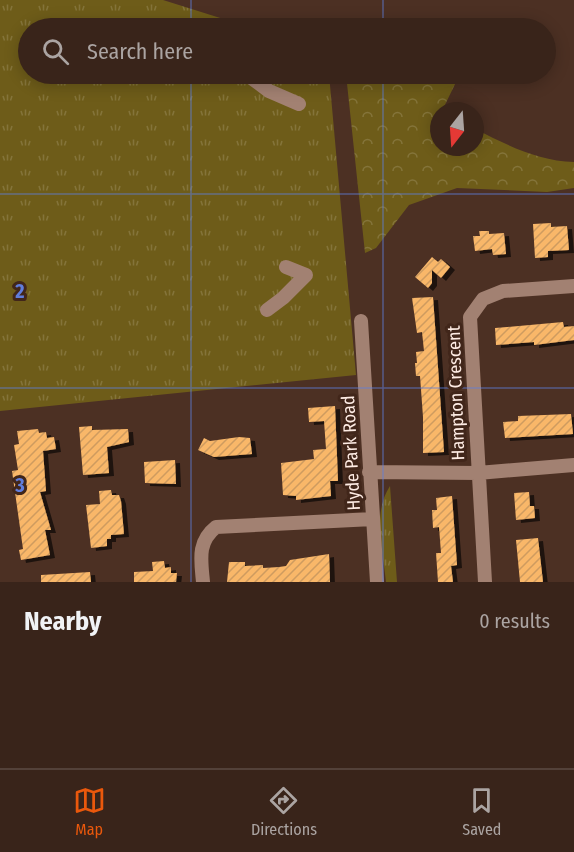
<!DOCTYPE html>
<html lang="en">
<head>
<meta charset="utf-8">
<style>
  :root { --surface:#39241a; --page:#402c23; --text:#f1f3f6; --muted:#aba4a2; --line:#534139; --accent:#ea580c }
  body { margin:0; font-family:"Fira Sans Condensed",sans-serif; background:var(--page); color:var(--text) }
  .compass { position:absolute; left:430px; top:102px; width:54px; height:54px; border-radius:50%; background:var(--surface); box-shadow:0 3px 15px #0003; rotate:197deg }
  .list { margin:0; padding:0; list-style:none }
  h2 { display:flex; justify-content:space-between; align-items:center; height:78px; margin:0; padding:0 24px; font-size:26px }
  h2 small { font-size:20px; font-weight:400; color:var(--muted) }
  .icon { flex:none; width:33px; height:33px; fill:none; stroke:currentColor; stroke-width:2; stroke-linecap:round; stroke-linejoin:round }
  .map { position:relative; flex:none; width:574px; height:582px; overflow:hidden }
  .search { position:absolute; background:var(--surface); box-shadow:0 3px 15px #0003; left:18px; right:18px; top:18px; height:66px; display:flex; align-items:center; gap:15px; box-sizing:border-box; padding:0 21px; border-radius:33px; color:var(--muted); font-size:22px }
  .sheet { height:186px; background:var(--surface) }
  nav { display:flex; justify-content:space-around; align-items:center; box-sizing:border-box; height:84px; border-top:2px solid var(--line); background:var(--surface); font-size:16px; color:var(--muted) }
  nav a { display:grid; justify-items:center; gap:3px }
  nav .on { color:var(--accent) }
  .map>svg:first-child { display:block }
  .grass { fill:url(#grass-tufts) }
  .forest { fill:url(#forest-crowns) }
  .building { fill:url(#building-hatch); filter:url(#shadow) }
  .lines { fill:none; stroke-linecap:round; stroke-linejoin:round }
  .minor { stroke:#a28172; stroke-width:14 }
  .grid { fill:none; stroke:#607ddc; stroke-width:1.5; stroke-opacity:0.55 }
  .labels { text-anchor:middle; stroke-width:6; stroke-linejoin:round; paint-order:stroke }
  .street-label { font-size:18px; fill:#feece4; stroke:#41261a }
  .grid-label { font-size:20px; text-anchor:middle; font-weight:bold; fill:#607ddc; stroke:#41261a; stroke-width:6; stroke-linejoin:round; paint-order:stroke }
</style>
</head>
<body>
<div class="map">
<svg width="574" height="582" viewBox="0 0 574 582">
  <defs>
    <pattern id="grass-tufts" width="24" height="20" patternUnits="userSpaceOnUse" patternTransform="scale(1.5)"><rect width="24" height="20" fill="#6e5c19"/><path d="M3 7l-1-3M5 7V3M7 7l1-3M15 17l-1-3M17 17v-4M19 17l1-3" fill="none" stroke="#84743a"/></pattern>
    <pattern id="forest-crowns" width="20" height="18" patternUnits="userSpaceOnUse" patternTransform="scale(1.5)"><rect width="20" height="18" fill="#6e5c19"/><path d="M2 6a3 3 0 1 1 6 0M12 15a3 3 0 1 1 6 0" fill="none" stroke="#84743a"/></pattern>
    <pattern id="building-hatch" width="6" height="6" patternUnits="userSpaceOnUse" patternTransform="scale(1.5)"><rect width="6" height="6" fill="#f9b769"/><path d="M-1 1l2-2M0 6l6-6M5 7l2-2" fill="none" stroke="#ce9b60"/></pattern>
    <filter id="shadow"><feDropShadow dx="5" dy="3" stdDeviation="0" flood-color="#0009"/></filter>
  </defs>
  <rect width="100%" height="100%" fill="#4c3023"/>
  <path class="grass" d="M 0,0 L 163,0 L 252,28 L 28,28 L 28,74 L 329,74 L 356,375 L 0,411 Z
    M 390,486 L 397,582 L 386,582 C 383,551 372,513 390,486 Z"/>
  <path class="forest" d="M 346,74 L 428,74 L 457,80 L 442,111 L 439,111 L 439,147 L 475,147 L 475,129 C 507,145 538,161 574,162 L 574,188 L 547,192 L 457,188 L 409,205 L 376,248 L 365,253 Z"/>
  <path class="building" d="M 551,223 L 551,227 L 567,226 L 569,250 L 548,251 L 548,257 L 535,258 L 533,224 Z
    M 479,231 L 489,231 L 489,234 L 504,233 L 506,254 L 493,255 L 492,249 L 475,251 L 473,236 L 480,236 Z
    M 432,257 L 438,262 L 441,259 L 450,267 L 441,278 L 432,270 L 432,283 L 428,288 L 415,277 Z
    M 433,297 L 444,452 L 423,453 L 423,417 L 420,376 L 416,376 L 415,363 L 417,363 L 416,352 L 424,351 L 422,332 L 417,333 L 412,298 Z
    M 563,322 L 564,327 L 574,326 L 574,340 L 534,345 L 534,342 L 496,345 L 495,328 Z
    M 335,406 L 338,481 L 330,481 L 331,496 L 296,500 L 296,496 L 283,495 L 281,463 L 314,459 L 313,450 L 326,449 L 324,421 L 309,422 L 308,408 Z
    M 571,414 L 573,434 L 505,438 L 503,422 L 518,421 L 518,416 Z
    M 92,426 L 92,430 L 128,429 L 129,442 L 107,447 L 109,473 L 83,475 L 79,427 Z
    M 38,429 L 39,433 L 46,432 L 47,438 L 54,437 L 56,449 L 43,451 L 46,491 L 40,492 L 51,530 L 45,530 L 50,555 L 21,560 L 19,550 L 23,549 L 12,471 L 18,470 L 14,445 L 19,444 L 17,431 Z
    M 239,437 L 250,438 L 252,454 L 214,457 L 198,450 L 204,438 L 210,441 Z
    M 175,460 L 176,484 L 145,483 L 144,462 Z
    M 111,490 L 112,495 L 119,495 L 121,501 L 124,534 L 111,535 L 111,539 L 107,539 L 107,546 L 91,548 L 86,505 L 100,504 L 99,491 Z
    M 529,492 L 530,506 L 534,506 L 535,518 L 516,520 L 514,493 Z
    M 452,496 L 457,565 L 451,566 L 453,582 L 438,582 L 436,553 L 441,553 L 439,527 L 433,528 L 432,510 L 437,510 L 436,498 Z
    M 538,538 L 543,582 L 520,582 L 516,540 Z
    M 329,554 L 330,582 L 227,582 L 229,562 L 245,562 L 245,566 L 263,565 L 263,568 L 279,567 L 286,566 L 290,560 Z
    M 164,561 L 165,568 L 171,567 L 171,573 L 177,573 L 176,582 L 134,582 L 134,572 L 153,571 L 152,562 Z
    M 90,572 L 91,582 L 41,582 L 41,575 Z"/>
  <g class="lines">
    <path class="minor" d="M 246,74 L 269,91 L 299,104
      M 267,310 L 283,298 L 306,275 L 286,267
      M 361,321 L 377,582
      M 369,472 L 478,473 L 574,465
      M 203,582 C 201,560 197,542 216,527 L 373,519
      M 485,582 L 470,317 L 483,299 L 503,291 L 574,286"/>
  </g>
  <path class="grid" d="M 191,0 L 191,28M 383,0 L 383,28M 191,74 L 191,582M 383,74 L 383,582M 0,194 L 574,194M 0,388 L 574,388"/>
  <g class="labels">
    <g class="street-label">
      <text transform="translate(456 393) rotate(-92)" y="6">Hampton Crescent</text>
      <text transform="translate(351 453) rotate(-93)" y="6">Hyde Park Road</text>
    </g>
  </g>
  <g class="grid-label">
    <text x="20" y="298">2</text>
    <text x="20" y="492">3</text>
  </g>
</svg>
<svg class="compass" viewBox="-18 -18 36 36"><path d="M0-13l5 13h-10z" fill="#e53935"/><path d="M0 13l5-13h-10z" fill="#aba4a2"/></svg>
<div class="search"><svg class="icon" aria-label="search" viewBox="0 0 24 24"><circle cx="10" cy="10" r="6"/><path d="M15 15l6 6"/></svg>Search here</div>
</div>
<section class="sheet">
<h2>Nearby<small>0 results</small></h2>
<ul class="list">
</ul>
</section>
<nav>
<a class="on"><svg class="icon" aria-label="map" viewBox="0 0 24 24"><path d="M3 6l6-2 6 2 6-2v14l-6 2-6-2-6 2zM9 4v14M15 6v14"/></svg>Map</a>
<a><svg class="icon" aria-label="directions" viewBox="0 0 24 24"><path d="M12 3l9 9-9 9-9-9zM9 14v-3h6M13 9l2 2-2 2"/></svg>Directions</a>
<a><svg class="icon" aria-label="saved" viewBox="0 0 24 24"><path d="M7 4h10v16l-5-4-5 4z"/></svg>Saved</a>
</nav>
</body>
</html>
